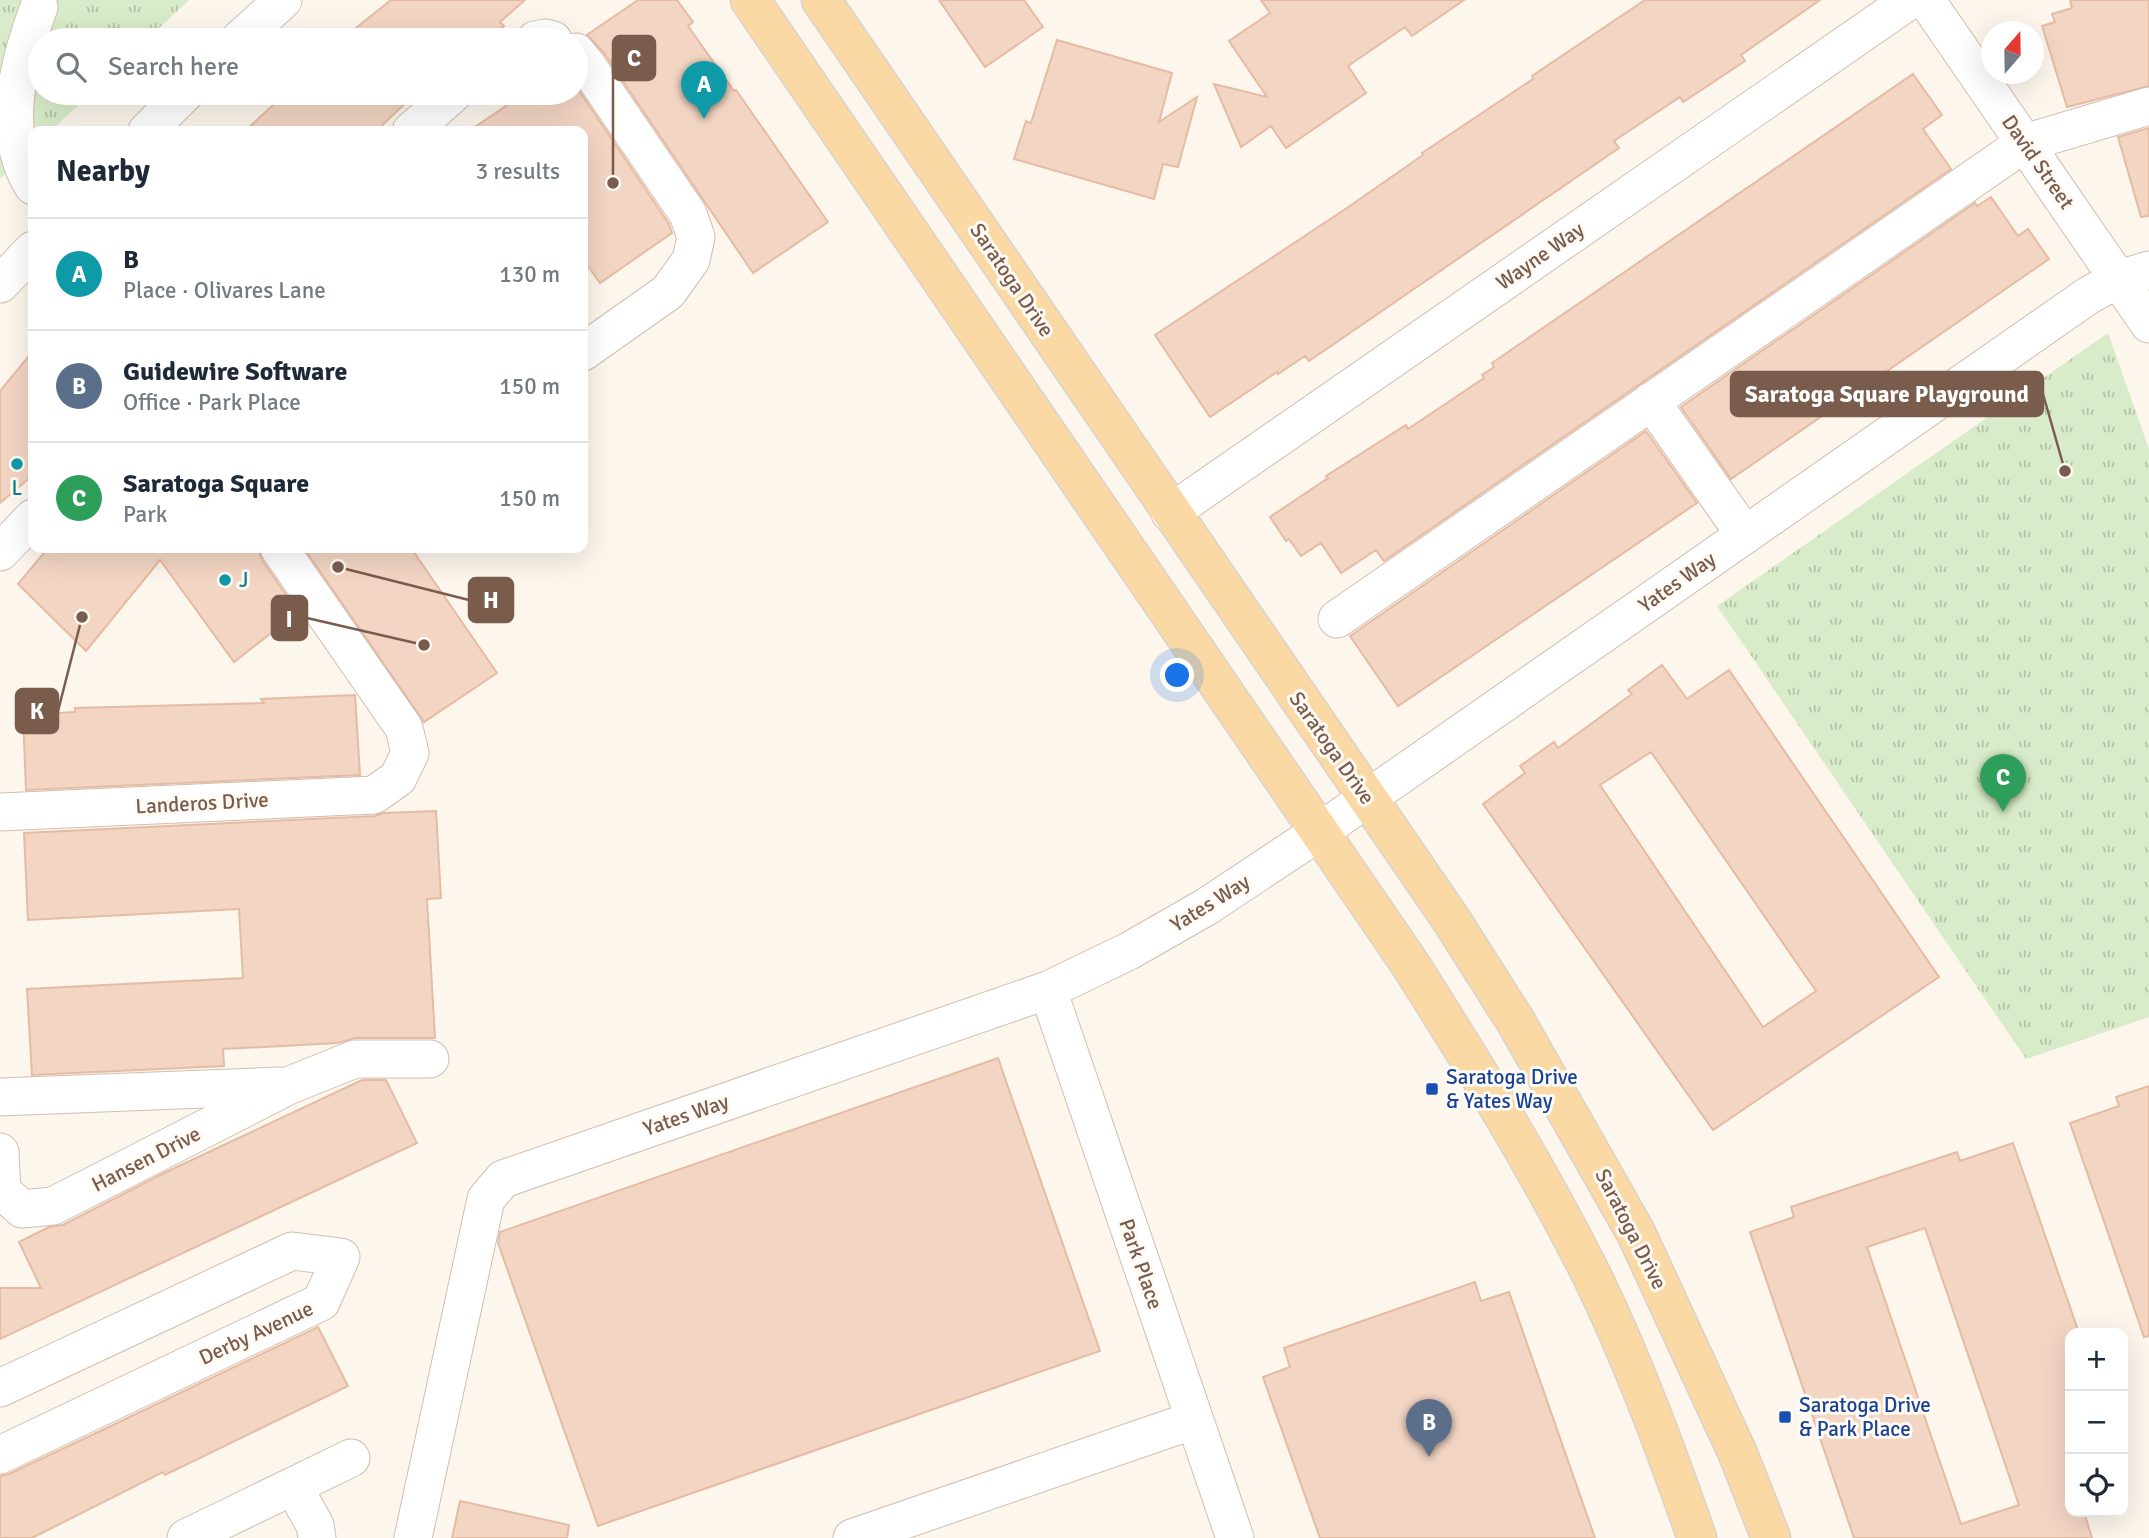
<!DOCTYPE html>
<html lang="en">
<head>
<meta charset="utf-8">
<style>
  :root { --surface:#fff; --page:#f6f6f7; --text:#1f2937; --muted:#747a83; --line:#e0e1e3; --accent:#d93025 }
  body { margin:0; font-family:Signika,sans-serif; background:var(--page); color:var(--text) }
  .controls { position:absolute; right:21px; bottom:21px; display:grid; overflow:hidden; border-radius:14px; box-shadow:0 7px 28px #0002 }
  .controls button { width:63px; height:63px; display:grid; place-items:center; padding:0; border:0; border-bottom:2px solid var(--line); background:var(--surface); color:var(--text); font:35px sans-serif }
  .compass { position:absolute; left:1981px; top:21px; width:63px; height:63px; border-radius:50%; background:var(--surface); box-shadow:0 7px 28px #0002; rotate:20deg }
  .you { position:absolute; left:1178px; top:676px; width:24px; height:24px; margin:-18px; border:5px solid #fff; border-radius:50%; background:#1a73e8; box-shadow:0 0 0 10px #1a73e833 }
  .badge { display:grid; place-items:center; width:46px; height:46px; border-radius:50%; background:var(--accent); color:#fff; font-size:23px; font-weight:700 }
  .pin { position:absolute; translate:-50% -58px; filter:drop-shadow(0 2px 4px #0008) }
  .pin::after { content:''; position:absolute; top:37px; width:24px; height:21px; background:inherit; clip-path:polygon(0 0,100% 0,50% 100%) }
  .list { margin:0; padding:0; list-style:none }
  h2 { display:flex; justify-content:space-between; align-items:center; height:91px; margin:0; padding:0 28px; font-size:30px }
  h2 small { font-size:23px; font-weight:400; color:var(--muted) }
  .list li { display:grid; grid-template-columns:46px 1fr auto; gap:21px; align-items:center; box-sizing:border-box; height:112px; padding:0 28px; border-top:2px solid var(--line) }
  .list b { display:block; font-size:26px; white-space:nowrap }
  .list p { margin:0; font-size:23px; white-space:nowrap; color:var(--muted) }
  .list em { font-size:23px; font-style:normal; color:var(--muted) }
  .icon { flex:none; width:38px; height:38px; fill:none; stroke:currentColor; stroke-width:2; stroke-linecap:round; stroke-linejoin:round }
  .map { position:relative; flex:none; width:2149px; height:1538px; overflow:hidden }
  .search { position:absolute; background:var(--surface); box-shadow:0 7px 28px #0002; left:28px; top:28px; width:560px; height:77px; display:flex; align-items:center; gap:18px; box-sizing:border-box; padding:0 24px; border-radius:38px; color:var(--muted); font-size:26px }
  .panel { position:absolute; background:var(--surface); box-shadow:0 7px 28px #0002; left:28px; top:126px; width:560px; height:427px; border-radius:14px }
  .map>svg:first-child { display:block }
  .grass { fill:url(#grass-tufts) }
  .building { fill:#f3d5c3; stroke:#e6bba3; stroke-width:2; fill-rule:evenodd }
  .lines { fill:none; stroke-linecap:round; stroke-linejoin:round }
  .minor-casing { stroke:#d1beb0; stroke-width:39 }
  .major-casing { stroke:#dad1cd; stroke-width:41 }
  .minor { stroke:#fff; stroke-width:37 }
  .major { stroke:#fbd9a5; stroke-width:38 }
  .culture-dot { fill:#0f9aa8; stroke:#fffaf3; stroke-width:2.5 }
  .transit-dot { fill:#1a4fb4; stroke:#fffaf3; stroke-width:2.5 }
  .labels { text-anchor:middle; stroke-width:6; stroke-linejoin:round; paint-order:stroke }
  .street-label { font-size:21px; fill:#7a5c4d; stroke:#fffaf3 }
  .culture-label { font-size:21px; fill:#0d838f; stroke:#fffaf3 }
  .transit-label { font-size:21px; fill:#164399; stroke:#fffaf3; text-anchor:start }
  .leader { fill:none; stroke:#7a5c4d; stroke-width:2.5 }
  .callout-dot { fill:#7a5c4d; stroke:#fffaf3; stroke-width:2.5 }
  .callout { fill:#7a5c4d; stroke:#7a5c4d; stroke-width:2.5 }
  .callout-label { font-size:23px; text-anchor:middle; font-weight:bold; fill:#fff }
</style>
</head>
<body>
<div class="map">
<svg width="2149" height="1538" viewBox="0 0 2149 1538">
  <defs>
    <pattern id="grass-tufts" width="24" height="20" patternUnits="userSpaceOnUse" patternTransform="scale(1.75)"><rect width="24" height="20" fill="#d8ecc9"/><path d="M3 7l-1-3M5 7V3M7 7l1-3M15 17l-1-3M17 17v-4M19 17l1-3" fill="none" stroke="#b4c2a5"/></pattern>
  </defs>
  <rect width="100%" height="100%" fill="#fdf6ec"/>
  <path class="grass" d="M 0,0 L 189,0 L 146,40 L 40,40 L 40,93 L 91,93 L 51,131 L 33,131 L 33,148 L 0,179 Z
    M 2108,333 L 2149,449 L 2149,1017 L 2026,1059 L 1717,606 Z"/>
  <path class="building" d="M 391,0 L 525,0 L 500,22 L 504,26 L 487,40 L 341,40 Z
    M 638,0 L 677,0 L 693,22 L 688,26 L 734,91 L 736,90 L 828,222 L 753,273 L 603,52 L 587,35 Z
    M 939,0 L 1024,0 L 1043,27 L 985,67 Z
    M 1261,0 L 1464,0 L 1412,36 L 1405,27 L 1348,66 L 1366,93 L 1286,148 L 1271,126 L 1241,147 L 1214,84 L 1267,97 L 1229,41 L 1270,13 Z
    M 1645,0 L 1820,0 L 1741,55 L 1745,61 L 1683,102 L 1680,97 L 1614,141 L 1619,148 L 1334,344 L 1309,361 L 1305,356 L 1278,374 L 1277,372 L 1210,417 L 1155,335 L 1344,210 L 1423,155 L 1422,153 L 1533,79 L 1532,76 Z
    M 2070,0 L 2149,0 L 2149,86 L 2067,107 L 2042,26 L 2055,22 L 2052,14 L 2072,8 Z
    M 1057,40 L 1172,73 L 1159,122 L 1197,97 L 1178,167 L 1163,164 L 1154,199 L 1014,159 L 1026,121 L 1031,123 Z
    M 1913,74 L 1942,115 L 1923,129 L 1951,169 L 1384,561 L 1376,550 L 1341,573 L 1321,543 L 1301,556 L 1289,539 L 1286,541 L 1270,517 L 1328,478 L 1326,476 L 1406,425 L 1408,429 L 1484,378 L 1482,375 L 1494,367 L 1492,363 Z
    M 576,86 L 669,224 L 672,233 L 600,283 L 583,259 L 583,131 L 469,131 L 525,93 L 576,93 Z
    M 286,93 L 404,93 L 410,99 L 376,131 L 245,131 Z
    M 2149,128 L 2149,216 L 2141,217 L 2118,137 Z
    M 1991,197 L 2018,236 L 2028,229 L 2049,259 L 1731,479 L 1681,407 L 1975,203 L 1977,206 Z
    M 33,351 L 33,475 L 0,503 L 0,391 Z
    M 1646,431 L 1697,503 L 1398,706 L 1350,636 Z
    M 48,548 L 258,548 L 262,560 L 298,612 L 234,662 L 160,560 L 86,651 L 18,584 Z
    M 304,548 L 411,548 L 497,673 L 424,722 Z
    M 1662,665 L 1687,699 L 1729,670 L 1939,977 L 1713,1130 L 1483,804 L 1525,773 L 1520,766 L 1554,742 L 1558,748 L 1632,694 L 1628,690 ZM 1651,752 L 1816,991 L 1763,1027 L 1600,785 Z
    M 355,695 L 360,775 L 26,790 L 23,715 L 75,712 L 75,708 L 264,703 L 261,699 Z
    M 436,811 L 441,898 L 427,899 L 435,1038 L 355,1038 L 338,1043 L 223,1049 L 224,1066 L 32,1075 L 27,989 L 243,978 L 239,909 L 28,920 L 24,833 L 375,816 L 383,813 Z
    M 998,1058 L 1100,1351 L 598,1526 L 498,1243 L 500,1232 Z
    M 362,1080 L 386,1080 L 417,1143 L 0,1339 L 0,1288 L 41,1288 L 19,1242 L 49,1227 L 63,1225 L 162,1174 Z
    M 2149,1086 L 2149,1336 L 2144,1337 L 2070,1123 L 2119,1106 L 2116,1097 Z
    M 2013,1143 L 2079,1333 L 2070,1333 L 2070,1512 L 2084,1512 L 2092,1538 L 1854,1538 L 1750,1232 L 1794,1217 L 1791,1207 L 1957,1152 L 1960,1161 ZM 1925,1228 L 2019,1505 L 1961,1524 L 1867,1247 Z
    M 1475,1282 L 1481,1301 L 1509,1292 L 1595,1538 L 1320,1538 L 1263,1377 L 1290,1367 L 1284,1348 Z
    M 318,1327 L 348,1386 L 165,1475 L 163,1472 L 32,1538 L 0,1538 L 0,1476 L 9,1474 L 113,1425 Z
    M 460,1501 L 569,1525 L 567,1538 L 452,1538 Z"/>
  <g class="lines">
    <defs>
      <path id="minor" d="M 1926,0 L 2149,324
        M 239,40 L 283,0
        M 535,40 L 545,38 L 553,40
        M 576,52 L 586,64 L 688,214 L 696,237 L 691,260 L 668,292 L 583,352
        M 147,131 L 185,93
        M 411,131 L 454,93
        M 33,186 C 0,133 17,66 39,7
        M 0,284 L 33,250
        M 1651,401 L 1745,535
        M 1170,513 L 1910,0
        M 0,552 L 33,518
        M 1337,619 L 2025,143 L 2149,106
        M 0,812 L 374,795 L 398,778 L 410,753 L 404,728 L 279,548
        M 1048,990 L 1235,1538
        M 0,1097 L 279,1086
        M 0,1152 L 2,1191 L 22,1209 L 53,1206 L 290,1085 L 355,1059 L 430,1059
        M 0,1388 L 292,1251 L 341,1257 L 321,1302 L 0,1455
        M 293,1486 L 315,1525 L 317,1538
        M 186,1538 L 351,1458
        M 413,1538 L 486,1199 L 503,1179 L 1048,990 L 1129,951 L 1206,907 L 1319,832 L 2089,295 L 2119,279 L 2149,270
        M 852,1538 L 1194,1420"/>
      <path id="major" d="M 750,0 L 1410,964 C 1474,1065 1538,1168 1592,1276 C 1633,1360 1666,1450 1697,1538
        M 821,0 L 1452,921 L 1516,1022 L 1636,1233 L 1738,1454 L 1771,1538"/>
    </defs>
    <use href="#minor" class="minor-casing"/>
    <use href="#major" class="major-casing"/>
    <use href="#minor" class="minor"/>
    <use href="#major" class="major"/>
  </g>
  <g class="culture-dot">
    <circle cx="17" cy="464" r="7"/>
    <circle cx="225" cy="580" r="7"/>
  </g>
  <g class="transit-dot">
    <rect x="1425" y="1082" width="14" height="14" rx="3.5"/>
    <rect x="1778" y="1410" width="14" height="14" rx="3.5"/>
  </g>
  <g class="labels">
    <g class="street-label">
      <text transform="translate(2038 162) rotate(55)" y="7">David Street</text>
      <text transform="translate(1540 256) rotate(-35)" y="7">Wayne Way</text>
      <text transform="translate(1012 280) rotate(56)" y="7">Saratoga Drive</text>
      <text transform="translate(1677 582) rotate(-35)" y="7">Yates Way</text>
      <text transform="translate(1332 748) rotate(55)" y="7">Saratoga Drive</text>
      <text transform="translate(202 803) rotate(-3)" y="7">Landeros Drive</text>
      <text transform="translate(1210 903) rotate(-32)" y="7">Yates Way</text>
      <text transform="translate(686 1115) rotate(-19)" y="7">Yates Way</text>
      <text transform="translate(146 1159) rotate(-27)" y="7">Hansen Drive</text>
      <text transform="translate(1631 1229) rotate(63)" y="7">Saratoga Drive</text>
      <text transform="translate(1141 1264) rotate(71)" y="7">Park Place</text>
      <text transform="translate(256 1333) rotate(-25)" y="7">Derby Avenue</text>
    </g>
    <g class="culture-label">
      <text x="17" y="495">L</text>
      <text x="239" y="587" text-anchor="start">J</text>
    </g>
    <g class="transit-label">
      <text x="1446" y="1084">Saratoga Drive<tspan x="1446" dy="24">&amp; Yates Way</tspan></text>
      <text x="1799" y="1412">Saratoga Drive<tspan x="1799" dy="24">&amp; Park Place</tspan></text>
    </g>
  </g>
  <path class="leader" d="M613 183L613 58M2065 471L2043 394M338 567L469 600M424 645L307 618M82 617L58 711"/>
  <g class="callout-dot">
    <circle cx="613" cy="183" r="7"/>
    <circle cx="2065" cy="471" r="7"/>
    <circle cx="338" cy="567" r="7"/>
    <circle cx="424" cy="645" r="7"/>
    <circle cx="82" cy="617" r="7"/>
  </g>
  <g class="callout">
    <rect x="613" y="36" width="42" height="44" rx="7"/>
    <rect x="1731" y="372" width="312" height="44" rx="7"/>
    <rect x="469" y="578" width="44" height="44" rx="7"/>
    <rect x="272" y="596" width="35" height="44" rx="7"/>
    <rect x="16" y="689" width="42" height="44" rx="7"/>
  </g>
  <g class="callout-label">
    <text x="634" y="66">C</text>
    <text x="1887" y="402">Saratoga Square Playground</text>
    <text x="491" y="608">H</text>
    <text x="289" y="627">I</text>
    <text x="37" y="719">K</text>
  </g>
</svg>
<div class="controls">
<button>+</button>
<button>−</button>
<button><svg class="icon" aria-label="locate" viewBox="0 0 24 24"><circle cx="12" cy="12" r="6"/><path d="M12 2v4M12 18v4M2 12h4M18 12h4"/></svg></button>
</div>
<svg class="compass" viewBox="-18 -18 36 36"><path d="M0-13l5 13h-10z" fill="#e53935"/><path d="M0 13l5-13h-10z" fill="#747a83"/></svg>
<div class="you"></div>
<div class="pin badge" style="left:704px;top:119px;background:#0f9aa8">A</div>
<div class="pin badge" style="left:1429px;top:1457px;background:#5c6f8a">B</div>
<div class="pin badge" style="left:2003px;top:812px;background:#2e9e5b">C</div>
<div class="search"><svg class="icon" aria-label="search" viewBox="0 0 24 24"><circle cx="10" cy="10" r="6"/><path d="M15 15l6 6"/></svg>Search here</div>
<section class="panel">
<h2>Nearby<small>3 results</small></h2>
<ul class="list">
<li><span class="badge" style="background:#0f9aa8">A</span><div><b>B</b><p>Place · Olivares Lane</p></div><em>130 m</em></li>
<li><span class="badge" style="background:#5c6f8a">B</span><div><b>Guidewire Software</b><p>Office · Park Place</p></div><em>150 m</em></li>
<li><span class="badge" style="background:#2e9e5b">C</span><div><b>Saratoga Square</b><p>Park</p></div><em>150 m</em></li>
</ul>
</section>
</div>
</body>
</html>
